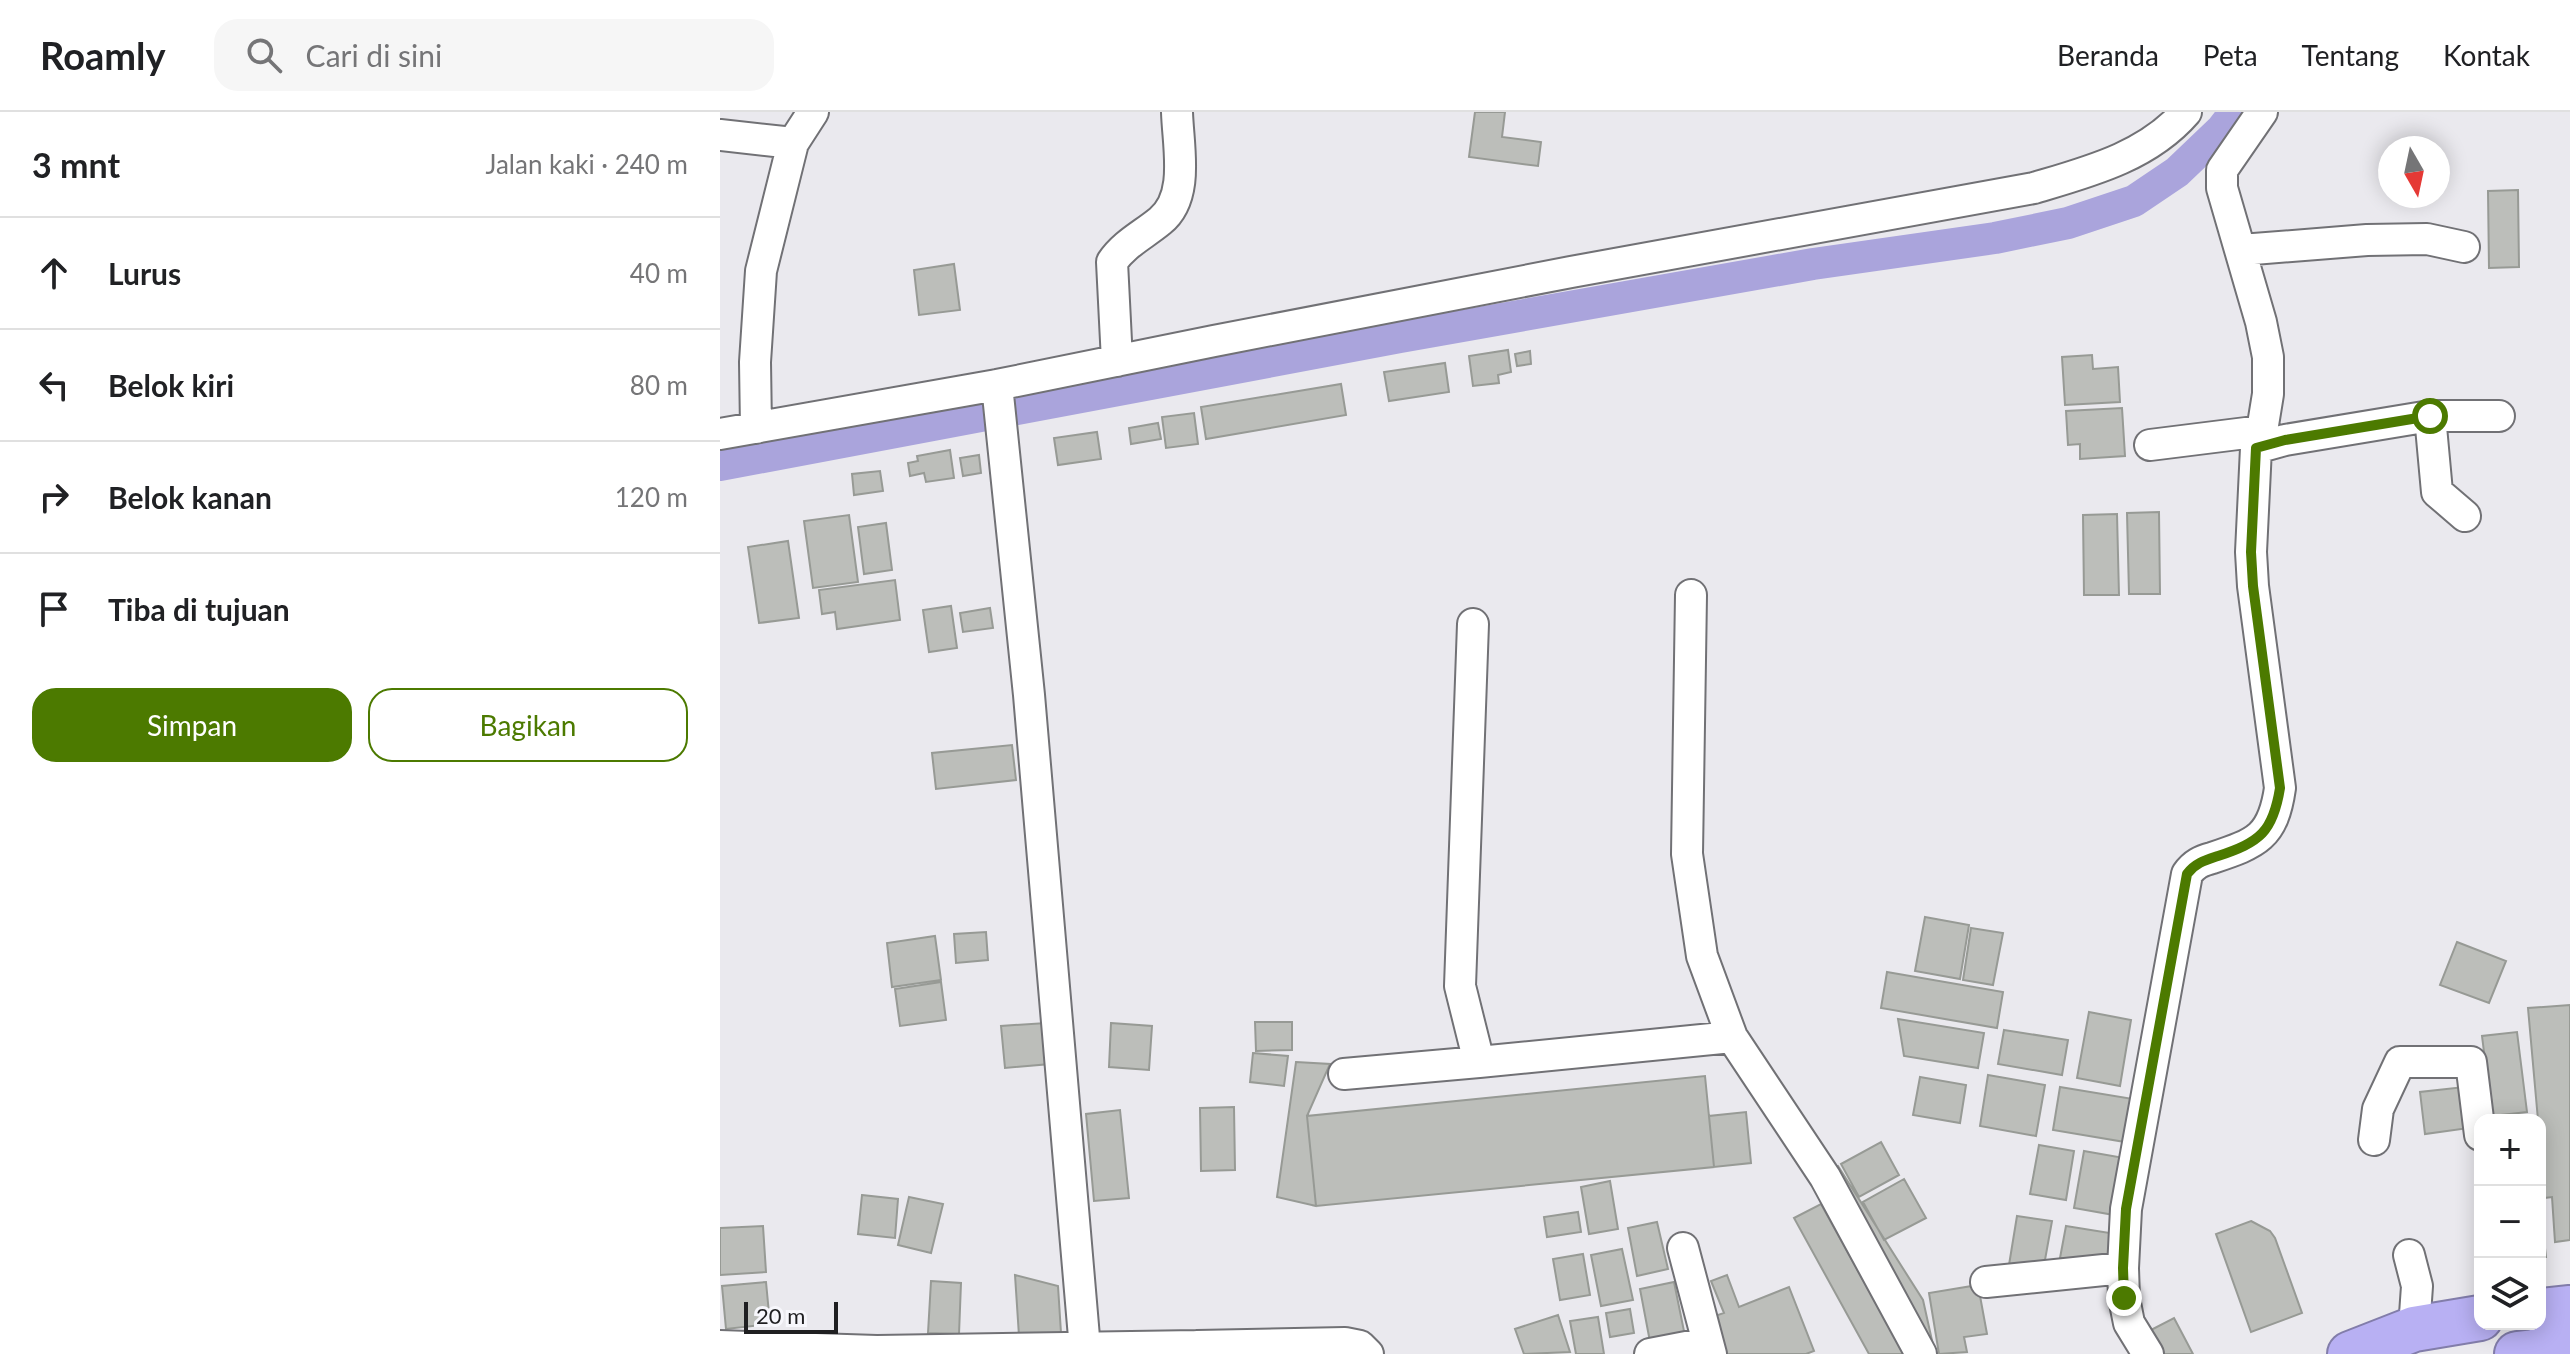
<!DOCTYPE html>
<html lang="id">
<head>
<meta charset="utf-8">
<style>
  :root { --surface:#fff; --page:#f6f6f6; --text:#202124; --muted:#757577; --line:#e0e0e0; --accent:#4c7a00 }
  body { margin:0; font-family:Lato,sans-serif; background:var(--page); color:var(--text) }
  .controls { position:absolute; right:24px; bottom:24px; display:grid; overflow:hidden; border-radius:16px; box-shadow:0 4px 20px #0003 }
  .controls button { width:72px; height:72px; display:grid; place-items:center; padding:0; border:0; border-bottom:2px solid var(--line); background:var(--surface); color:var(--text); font:40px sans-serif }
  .compass { position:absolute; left:1658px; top:24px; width:72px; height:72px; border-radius:50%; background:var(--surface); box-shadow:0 4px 20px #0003; rotate:171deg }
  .scale { position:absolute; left:24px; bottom:20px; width:94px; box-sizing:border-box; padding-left:8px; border:4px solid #1f1f21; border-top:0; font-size:22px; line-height:28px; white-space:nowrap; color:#1f1f21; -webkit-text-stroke:6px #f7f7fc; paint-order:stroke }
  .stop { position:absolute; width:24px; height:24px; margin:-18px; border:6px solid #4c7a00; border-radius:50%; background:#fff }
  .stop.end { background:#4c7a00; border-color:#fff; box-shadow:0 2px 8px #0008 }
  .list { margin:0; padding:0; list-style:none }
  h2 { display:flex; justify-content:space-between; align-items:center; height:104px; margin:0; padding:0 32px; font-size:34px }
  h2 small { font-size:26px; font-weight:400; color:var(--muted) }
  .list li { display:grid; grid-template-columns:52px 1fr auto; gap:24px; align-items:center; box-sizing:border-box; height:112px; padding:0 32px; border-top:2px solid var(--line) }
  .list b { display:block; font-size:30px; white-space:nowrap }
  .list em { font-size:26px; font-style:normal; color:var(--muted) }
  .actions { display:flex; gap:16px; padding:24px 32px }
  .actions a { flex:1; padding:18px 0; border:2px solid var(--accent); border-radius:24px; text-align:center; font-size:28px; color:var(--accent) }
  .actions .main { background:var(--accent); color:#fff }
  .icon { flex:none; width:44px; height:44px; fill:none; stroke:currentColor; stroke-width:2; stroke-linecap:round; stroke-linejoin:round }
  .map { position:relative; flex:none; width:1850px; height:1242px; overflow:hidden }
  header { display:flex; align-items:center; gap:48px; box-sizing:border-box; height:112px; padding:0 40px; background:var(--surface); border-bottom:2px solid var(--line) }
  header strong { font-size:38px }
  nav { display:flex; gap:44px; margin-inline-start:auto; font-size:28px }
  .search { width:560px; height:72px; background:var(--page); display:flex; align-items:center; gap:20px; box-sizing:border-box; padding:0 28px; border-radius:24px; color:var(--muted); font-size:30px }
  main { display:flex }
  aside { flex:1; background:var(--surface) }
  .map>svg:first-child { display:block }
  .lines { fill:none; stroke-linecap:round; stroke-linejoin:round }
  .canal { stroke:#aaa4dc; stroke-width:32 }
  .building { fill:#bcbeba; stroke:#979a95; stroke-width:2 }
  .minor-casing { stroke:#717175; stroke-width:34 }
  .highway-casing { stroke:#827daa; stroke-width:48 }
  .minor { stroke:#fff; stroke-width:30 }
  .highway { stroke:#b8b0f3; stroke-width:44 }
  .route { stroke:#4c7a00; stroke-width:10 }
</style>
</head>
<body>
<header>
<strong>Roamly</strong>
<div class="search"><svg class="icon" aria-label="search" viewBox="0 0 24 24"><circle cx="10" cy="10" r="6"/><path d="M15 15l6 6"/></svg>Cari di sini</div>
<nav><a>Beranda</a><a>Peta</a><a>Tentang</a><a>Kontak</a></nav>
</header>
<main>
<aside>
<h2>3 mnt<small>Jalan kaki · 240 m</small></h2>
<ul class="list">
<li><svg class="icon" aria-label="ahead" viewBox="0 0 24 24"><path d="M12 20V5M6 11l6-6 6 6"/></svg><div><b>Lurus</b></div><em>40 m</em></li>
<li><svg class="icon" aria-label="left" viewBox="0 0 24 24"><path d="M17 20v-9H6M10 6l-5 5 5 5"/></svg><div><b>Belok kiri</b></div><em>80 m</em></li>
<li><svg class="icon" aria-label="right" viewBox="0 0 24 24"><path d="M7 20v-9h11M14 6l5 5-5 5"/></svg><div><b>Belok kanan</b></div><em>120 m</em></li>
<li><svg class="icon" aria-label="arrive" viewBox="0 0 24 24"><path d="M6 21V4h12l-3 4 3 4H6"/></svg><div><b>Tiba di tujuan</b></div></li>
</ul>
<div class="actions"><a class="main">Simpan</a><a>Bagikan</a></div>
</aside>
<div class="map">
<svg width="1850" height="1242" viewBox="0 0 1850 1242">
  <rect width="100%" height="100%" fill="#eae9ee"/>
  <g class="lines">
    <path class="canal" d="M 0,353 L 680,225 L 1093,152 L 1275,126 L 1348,111 L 1414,89 L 1457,60 L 1502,17 L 1515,0"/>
  </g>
  <path class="building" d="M 755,0 L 785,0 L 782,25 L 821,30 L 818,54 L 749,45 Z
    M 1798,78 L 1799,155 L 1769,156 L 1768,79 Z
    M 234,152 L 240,198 L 199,203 L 194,158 Z
    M 788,238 L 791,260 L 778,263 L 779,271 L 753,274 L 749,244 Z
    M 810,239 L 811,252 L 797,254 L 795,242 Z
    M 1372,243 L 1373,257 L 1398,255 L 1400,290 L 1345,293 L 1342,245 Z
    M 725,251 L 729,280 L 669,289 L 664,260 Z
    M 621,272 L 626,303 L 486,327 L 481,295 Z
    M 1402,296 L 1405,344 L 1360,347 L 1360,332 L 1348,333 L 1346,299 Z
    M 474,301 L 478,332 L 446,336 L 442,305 Z
    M 438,311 L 441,327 L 411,332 L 409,316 Z
    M 377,320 L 381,347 L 338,353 L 334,326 Z
    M 230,338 L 234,366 L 206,370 L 204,361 L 190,364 L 188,351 L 198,349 L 197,344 Z
    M 259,343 L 261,361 L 243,364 L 240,346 Z
    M 160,359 L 163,379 L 134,383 L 132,362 Z
    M 1439,400 L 1440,482 L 1409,482 L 1407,401 Z
    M 1397,402 L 1399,483 L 1364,483 L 1363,403 Z
    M 129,403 L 138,470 L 93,476 L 84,409 Z
    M 166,411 L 172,458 L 144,462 L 138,415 Z
    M 68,429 L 79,506 L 39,511 L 28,435 Z
    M 175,468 L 180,508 L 117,517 L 115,500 L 102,502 L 99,478 Z
    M 231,494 L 237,536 L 209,540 L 203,498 Z
    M 270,496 L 273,516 L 243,520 L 240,501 Z
    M 292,633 L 296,668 L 216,677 L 212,641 Z
    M 1205,805 L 1249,813 L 1240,867 L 1195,859 Z
    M 1251,816 L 1283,821 L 1273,873 L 1243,868 Z
    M 266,820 L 268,848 L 236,851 L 234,822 Z
    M 215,824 L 221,868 L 172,875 L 167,831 Z
    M 1737,830 L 1786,849 L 1769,891 L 1720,873 Z
    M 1167,860 L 1283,880 L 1277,916 L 1161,896 Z
    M 221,870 L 226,908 L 180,914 L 175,877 Z
    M 1850,893 L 1850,1128 L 1835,1130 L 1832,1085 L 1824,1086 L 1820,1008 L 1818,1008 L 1808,896 Z
    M 1369,900 L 1411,908 L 1400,974 L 1357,966 Z
    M 1178,907 L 1264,921 L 1258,956 L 1184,944 Z
    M 535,910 L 572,910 L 572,938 L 536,939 Z
    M 326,911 L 330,952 L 285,956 L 281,914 Z
    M 391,911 L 432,914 L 429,958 L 389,955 Z
    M 1284,918 L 1348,928 L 1342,963 L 1278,952 Z
    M 1797,920 L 1807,1000 L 1772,1004 L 1762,924 Z
    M 533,941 L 568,944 L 564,974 L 530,970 Z
    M 576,950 L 610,952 L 587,1004 L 596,1094 L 557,1085 Z
    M 1268,963 L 1325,973 L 1316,1024 L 1260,1014 Z
    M 985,964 L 994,1055 L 596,1094 L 587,1004 Z
    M 1200,965 L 1246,973 L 1240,1011 L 1193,1003 Z
    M 1340,975 L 1413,987 L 1405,1030 L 1333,1018 Z
    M 1744,975 L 1749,1016 L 1705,1022 L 1700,980 Z
    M 514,995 L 515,1058 L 481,1059 L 480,996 Z
    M 400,998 L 409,1086 L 374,1089 L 366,1002 Z
    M 1026,1000 L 1031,1051 L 994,1055 L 989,1004 Z
    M 1161,1030 L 1179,1063 L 1139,1085 L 1121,1052 Z
    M 1319,1033 L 1354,1039 L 1346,1088 L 1310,1082 Z
    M 1364,1039 L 1404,1046 L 1394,1103 L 1354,1096 Z
    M 1118,1054 L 1203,1188 L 1215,1242 L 1108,1060 Z
    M 1184,1067 L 1206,1106 L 1164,1128 L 1143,1090 Z
    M 890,1069 L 898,1117 L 869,1122 L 861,1075 Z
    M 142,1083 L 178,1087 L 175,1126 L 138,1122 Z
    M 189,1085 L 223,1092 L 211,1141 L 178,1133 Z
    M 1101,1092 L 1184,1242 L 1149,1242 L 1074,1106 Z
    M 1820,1092 L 1826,1145 L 1820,1145 Z
    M 858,1100 L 861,1120 L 827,1125 L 824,1105 Z
    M 1297,1104 L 1332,1109 L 1323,1159 L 1289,1153 Z
    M 1531,1109 L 1550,1119 L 1555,1126 L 1582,1201 L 1531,1220 L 1496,1122 Z
    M 937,1110 L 948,1157 L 917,1164 L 908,1116 Z
    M 43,1114 L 46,1160 L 0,1163 L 0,1116 Z
    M 1346,1114 L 1396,1122 L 1390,1154 L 1340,1146 Z
    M 902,1137 L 913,1188 L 881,1194 L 871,1143 Z
    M 863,1142 L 870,1183 L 840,1188 L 833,1147 Z
    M 295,1163 L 338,1174 L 341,1221 L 299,1224 Z
    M 1007,1163 L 1019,1195 L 1069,1175 L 1094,1239 L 1086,1242 L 1003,1242 L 989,1206 L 1004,1201 L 991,1169 Z
    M 211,1169 L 241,1171 L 239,1222 L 208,1221 Z
    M 46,1170 L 50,1212 L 6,1217 L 2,1174 Z
    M 954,1170 L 966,1229 L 931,1235 L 920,1177 Z
    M 1258,1173 L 1267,1222 L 1244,1225 L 1247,1240 L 1219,1242 L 1209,1181 Z
    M 910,1197 L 914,1221 L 890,1225 L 886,1201 Z
    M 838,1203 L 850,1240 L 804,1242 L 795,1217 Z
    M 878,1205 L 884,1242 L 856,1242 L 850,1209 Z
    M 1454,1206 L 1473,1242 L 1441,1242 L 1429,1219 Z"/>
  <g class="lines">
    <defs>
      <path id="minor" d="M 0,23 L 73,31
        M 1521,138 L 1647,128 L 1707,127 L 1744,135
        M 397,249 L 392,150 C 404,132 423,123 440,109 C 470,85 458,35 457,0
        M 277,273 L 309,583 L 365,1237
        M 1710,304 L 1717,380 L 1745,404
        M 36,316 L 35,250 L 41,159 L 73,31 L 93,0
        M 0,322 L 277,273 L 494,229 L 851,160 L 1314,76 C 1368,60 1427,45 1466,0
        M 1430,333 L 1542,319
        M 1536,336 L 1565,328 L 1710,304 L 1779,304
        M 971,483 L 967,742 L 982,844 L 1012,925 L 1105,1065 L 1201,1242
        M 753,512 L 740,874 L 759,950 L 1012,925
        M 624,962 L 759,950
        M 1654,1028 L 1658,997 L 1680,950 L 1751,950 L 1760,1023
        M 963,1136 L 991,1242
        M 1689,1143 L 1697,1174 L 1694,1217
        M 1266,1170 L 1403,1156
        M 0,1234 L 157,1239 L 477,1234 L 477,1242
        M 477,1234 L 625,1231 L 640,1234 L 648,1242
        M 930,1242 L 987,1231
        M 1428,1242 L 1409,1211 L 1404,1186 L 1403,1156 L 1406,1097 L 1467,762 C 1474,752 1481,749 1492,746 C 1537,731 1553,725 1560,676 L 1533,474 L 1531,440 L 1536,336 L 1542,319 L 1548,282 L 1548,245 L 1541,210 L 1502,76 L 1502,58 L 1542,0"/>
      <path id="highway" d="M 1820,1199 L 1850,1196
        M 1630,1242 L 1694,1217 L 1760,1206
        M 1797,1242 L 1850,1236"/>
    </defs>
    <use href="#minor" class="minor-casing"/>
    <use href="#highway" class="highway-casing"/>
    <use href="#minor" class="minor"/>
    <use href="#highway" class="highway"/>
  </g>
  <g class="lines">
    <path class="route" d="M 1404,1186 L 1403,1156 L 1406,1097 L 1467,762 C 1475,751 1486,748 1498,744 C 1540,730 1553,720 1560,676 L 1533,474 L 1531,440 L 1536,336 L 1565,328 L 1710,304"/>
  </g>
</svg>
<div class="controls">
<button>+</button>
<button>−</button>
<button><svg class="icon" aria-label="layers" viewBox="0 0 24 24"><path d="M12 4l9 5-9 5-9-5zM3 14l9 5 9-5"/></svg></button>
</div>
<svg class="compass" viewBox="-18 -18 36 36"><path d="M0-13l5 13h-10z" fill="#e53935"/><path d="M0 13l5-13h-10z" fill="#757577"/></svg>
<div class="scale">20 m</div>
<div class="stop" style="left:1710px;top:304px"></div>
<div class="stop end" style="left:1404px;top:1186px"></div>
</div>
</main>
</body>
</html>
